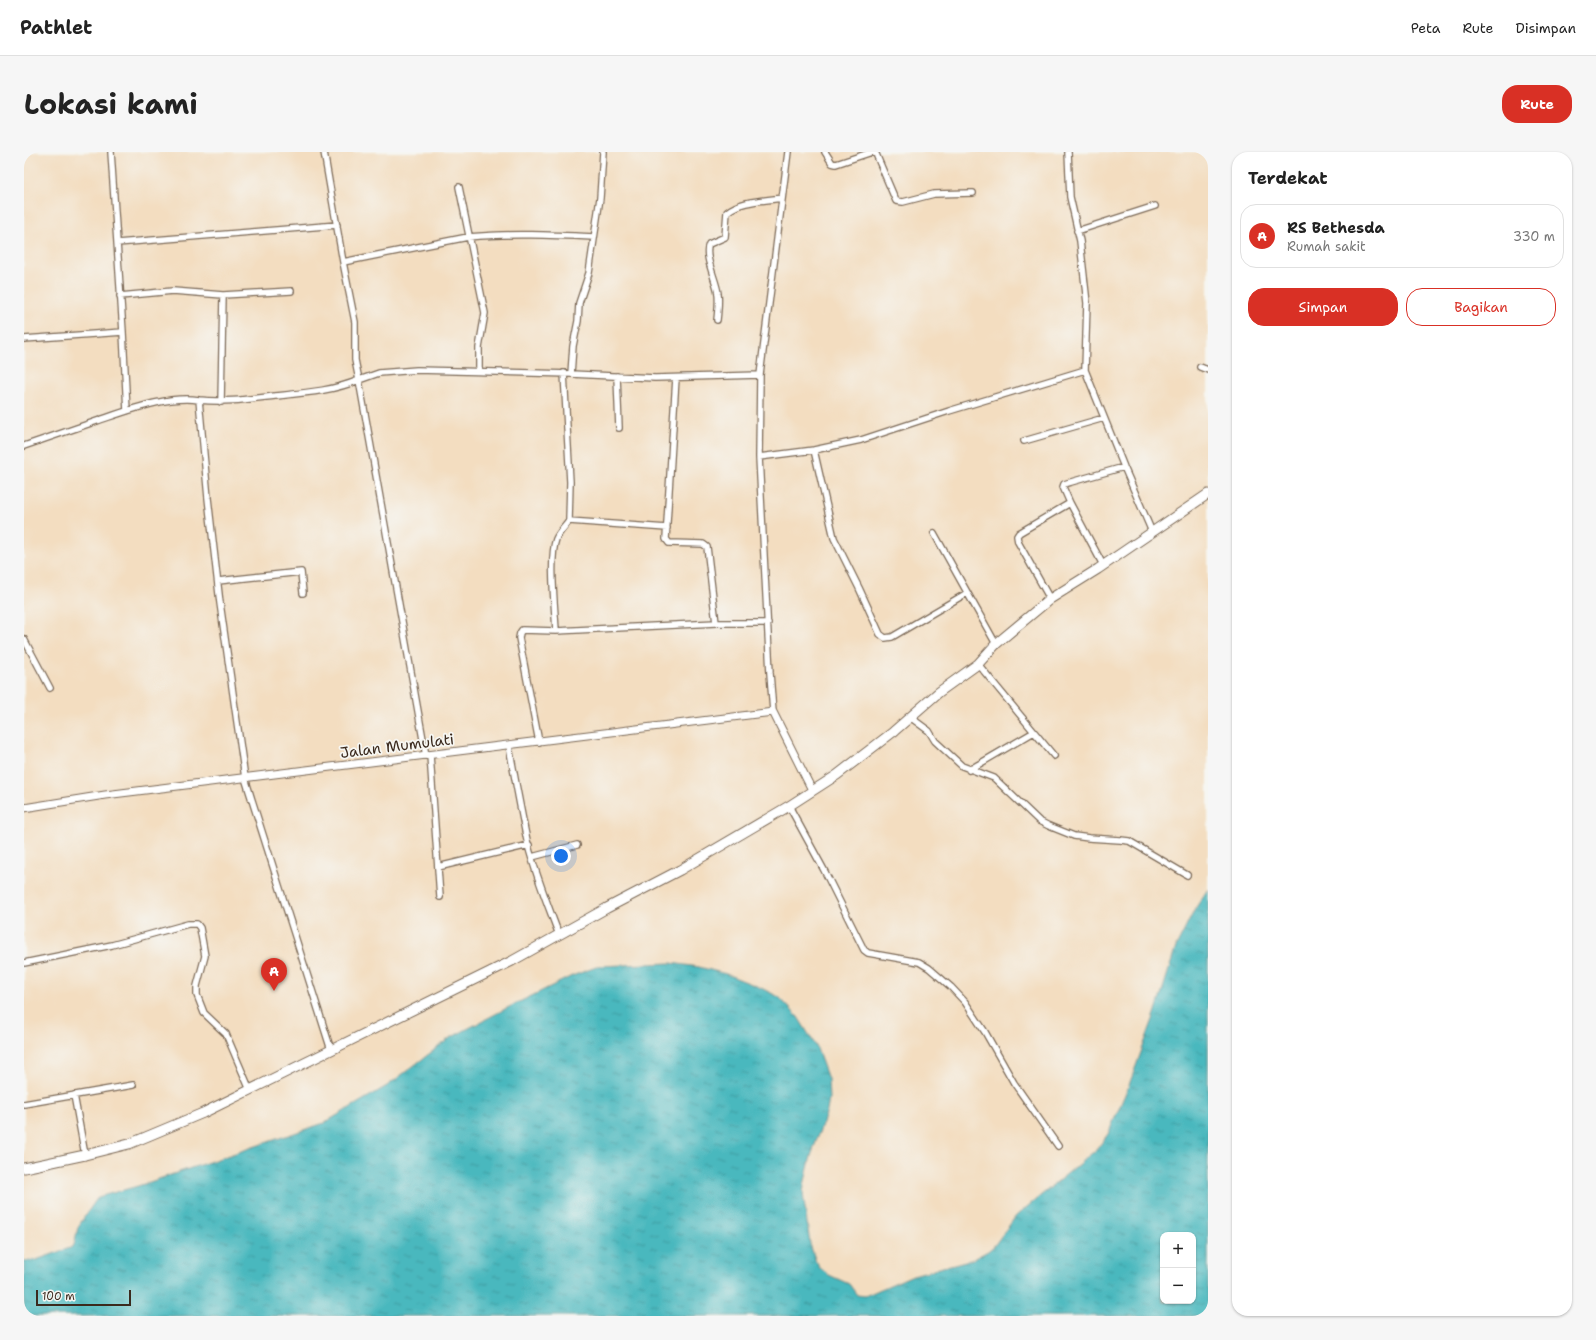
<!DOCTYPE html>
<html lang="id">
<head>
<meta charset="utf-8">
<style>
  :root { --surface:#fff; --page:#f6f6f6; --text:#222; --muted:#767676; --line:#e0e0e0; --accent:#d93025 }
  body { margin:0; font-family:"Shantell Sans",sans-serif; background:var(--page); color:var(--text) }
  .controls { position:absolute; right:12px; bottom:12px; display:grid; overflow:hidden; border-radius:8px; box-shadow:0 1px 3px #0004 }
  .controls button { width:36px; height:36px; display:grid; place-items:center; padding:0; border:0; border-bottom:1px solid var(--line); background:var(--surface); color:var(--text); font:20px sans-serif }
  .scale { position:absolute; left:12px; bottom:10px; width:95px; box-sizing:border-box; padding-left:4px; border:2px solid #3b2a1e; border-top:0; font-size:11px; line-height:14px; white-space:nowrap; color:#3b2a1e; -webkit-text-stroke:3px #f6f6f2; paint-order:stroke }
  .you { position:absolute; left:537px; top:704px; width:14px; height:14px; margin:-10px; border:3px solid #fff; border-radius:50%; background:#1a73e8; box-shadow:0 0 0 6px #1a73e833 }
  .badge { display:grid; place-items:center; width:26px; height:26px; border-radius:50%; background:var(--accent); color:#fff; font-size:13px; font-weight:700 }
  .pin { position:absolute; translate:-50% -33px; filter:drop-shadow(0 1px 2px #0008) }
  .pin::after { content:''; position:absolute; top:21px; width:14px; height:12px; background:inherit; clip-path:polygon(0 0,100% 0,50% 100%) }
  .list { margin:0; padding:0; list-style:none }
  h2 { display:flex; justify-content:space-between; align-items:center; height:52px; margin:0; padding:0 16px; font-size:17px }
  h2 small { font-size:13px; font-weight:400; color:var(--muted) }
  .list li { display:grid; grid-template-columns:26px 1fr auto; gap:12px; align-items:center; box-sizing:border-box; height:64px; margin:0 8px 8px; padding:0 8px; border:1px solid var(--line); border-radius:16px }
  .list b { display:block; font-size:15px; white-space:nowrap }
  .list p { margin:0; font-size:13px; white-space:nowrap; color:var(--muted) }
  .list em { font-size:13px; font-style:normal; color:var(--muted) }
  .actions { display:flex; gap:8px; padding:12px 16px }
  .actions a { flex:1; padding:9px 0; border:1px solid var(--accent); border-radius:16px; text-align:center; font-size:14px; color:var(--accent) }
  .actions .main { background:var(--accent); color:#fff }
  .map { position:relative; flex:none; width:1184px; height:1164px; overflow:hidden; border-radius:16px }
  header { display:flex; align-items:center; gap:24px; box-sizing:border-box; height:56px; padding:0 20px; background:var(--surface); border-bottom:1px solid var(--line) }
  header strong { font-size:19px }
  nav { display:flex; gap:22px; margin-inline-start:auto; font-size:14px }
  .intro { display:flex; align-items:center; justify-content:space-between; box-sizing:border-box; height:96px; padding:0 24px }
  h1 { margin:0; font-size:28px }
  .button { padding:10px 18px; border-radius:16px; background:var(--accent); color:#fff; font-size:14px; font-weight:700 }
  main { display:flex; gap:24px; padding:0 24px }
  aside { flex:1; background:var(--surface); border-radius:16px; box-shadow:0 1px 3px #0004 }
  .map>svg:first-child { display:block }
  .water { fill:url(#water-ripples); stroke:#42716e; fill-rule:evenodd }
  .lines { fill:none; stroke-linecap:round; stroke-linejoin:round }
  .minor-casing { stroke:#7b6957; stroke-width:8 }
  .tertiary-casing { stroke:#7b6957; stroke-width:9 }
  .trunk-casing { stroke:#7b6957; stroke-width:11 }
  .minor { stroke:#fff; stroke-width:5.5 }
  .tertiary { stroke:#fff; stroke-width:7 }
  .trunk { stroke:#fff; stroke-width:9 }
  .labels { text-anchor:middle; stroke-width:3.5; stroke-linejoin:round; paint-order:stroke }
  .street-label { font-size:15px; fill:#3b2a1e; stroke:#f6f6f2 }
</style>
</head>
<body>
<header>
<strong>Pathlet</strong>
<nav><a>Peta</a><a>Rute</a><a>Disimpan</a></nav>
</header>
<div class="intro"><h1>Lokasi kami</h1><a class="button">Rute</a></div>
<main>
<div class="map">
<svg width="1184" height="1164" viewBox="0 0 1184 1164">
  <defs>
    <pattern id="water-ripples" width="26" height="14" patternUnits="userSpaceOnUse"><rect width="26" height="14" fill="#48b8be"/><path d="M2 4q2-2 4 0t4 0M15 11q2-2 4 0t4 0" fill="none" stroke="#3d969a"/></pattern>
  </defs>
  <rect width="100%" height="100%" fill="#f6f6f2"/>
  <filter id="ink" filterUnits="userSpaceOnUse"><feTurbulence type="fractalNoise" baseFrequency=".025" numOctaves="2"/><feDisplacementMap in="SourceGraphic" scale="8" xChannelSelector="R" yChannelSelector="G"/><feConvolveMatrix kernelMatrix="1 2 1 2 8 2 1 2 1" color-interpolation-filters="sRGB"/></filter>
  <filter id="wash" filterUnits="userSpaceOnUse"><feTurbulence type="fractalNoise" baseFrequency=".012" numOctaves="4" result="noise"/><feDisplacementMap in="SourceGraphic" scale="16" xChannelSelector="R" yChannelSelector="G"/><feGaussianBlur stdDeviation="0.9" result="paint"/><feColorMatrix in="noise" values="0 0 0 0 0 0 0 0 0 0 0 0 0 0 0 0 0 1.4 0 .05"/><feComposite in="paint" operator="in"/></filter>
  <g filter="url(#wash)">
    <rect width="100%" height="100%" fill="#f3ddc0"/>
    <path class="water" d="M 1184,737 L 1184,1164 L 0,1164 L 0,1109 L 12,1108 L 46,1096 L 50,1093 L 54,1075 L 59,1067 L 74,1045 L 114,1034 L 300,971 L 363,934 L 426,886 L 481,857 L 548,824 L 575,814 L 647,811 L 675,815 L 702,822 L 735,835 L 755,845 L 774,865 L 792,894 L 804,927 L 805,947 L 803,959 L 787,1004 L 780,1033 L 779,1042 L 786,1092 L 792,1110 L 796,1116 L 805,1123 L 825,1132 L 833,1143 L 841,1144 L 889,1123 L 949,1107 L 964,1099 L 970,1094 L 992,1064 L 1073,997 L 1084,982 L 1105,933 L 1131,862 L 1152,795 L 1171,757 ZM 1139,1083 L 1169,1083 L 1169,1149 L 1139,1149 Z"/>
  </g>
  <g filter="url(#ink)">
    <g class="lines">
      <defs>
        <path id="minor" d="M 87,0 L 99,180 L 103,259
          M 801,0 L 808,11 L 812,12 L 848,0
          M 848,0 L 852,2 L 872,49 L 879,50 L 910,42 L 949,41
          M 1044,0 L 1046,45 L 1056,89 L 1063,151 L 1061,218
          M 435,35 L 461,161 L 455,196 L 455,219
          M 1053,79 L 1131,54
          M 93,91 L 313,73
          M 319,110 L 444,85 C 486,81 528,83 570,85
          M 96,144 L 149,139 L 199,143 L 267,139
          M 693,168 C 694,159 695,150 694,142 C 693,129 679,104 685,92 L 701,85 L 703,60 C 717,48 740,49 758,46
          M 0,187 L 99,180
          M 1176,215 L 1184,218
          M 540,221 L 546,330 L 545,369 L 643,376
          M 547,222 L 549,194 L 554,169 L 555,151 L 565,121 L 576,46 L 579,0
          M 593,224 L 595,276
          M 652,226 L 642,387 L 645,391 L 679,392 L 683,395 L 692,471
          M 175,248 C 201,251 226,247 251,244 C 280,241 309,239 335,228 L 331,208 L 331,170 L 319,110 L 300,0
          M 197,250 L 199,143
          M 1000,289 L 1080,266
          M 0,294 C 24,286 49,277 73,269 C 103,259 143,243 175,248 L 184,346 L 196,451 L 221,626 L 307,898
          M 790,298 L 810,386 L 835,436 L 856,482 L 861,486 L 868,485 L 943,441
          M 735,305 L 790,298 L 837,288 L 925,259 L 1061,218 L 1100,315 L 1128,380
          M 1046,351 L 1039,335 L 1040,332 L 1100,315
          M 910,381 L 972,492
          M 194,429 L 277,420 L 279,441
          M 1026,447 L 994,390 L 993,384 L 995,381 L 1046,351 L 1079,413
          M 532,479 C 531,457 525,406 532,387 C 535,380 541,375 545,369
          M 0,487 L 26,536
          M 954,512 L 1030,604
          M 749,560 L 746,521 L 735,305 L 736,223 L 764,0
          M 886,565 L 905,579 L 911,589 L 938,614 L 970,626 L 1015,669 L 1025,674 L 1050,684 L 1065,686 L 1096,688 L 1105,689 L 1163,723
          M 515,590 L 495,486 L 496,481 L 498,478 L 532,479 L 692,471 L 744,471
          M 485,594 C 491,627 497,660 504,693 C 512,724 524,753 535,783
          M 406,603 L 416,745
          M 402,604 L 335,228 L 355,221 L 393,218 L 547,222 L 631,226 L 736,223
          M 945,618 L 1010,580
          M 765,654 L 800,718 L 840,798 L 844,801 L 895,810 L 905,816 L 927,835 L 941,850 L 961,880 L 990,931 L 1034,994
          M 508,705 L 553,693
          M 414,715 L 505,693
          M 0,811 L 88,793 L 164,772 L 173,772 L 176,776 L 181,804 L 173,834 L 173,843 L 180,861 L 202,882 L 226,938
          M 50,943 L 61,1003
          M 0,952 L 109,933"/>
        <path id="tertiary" d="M 0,656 L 81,643 L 749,560 L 788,638"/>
        <path id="trunk" d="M 0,1016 L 61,1003 L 105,992 L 179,961 L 488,809 L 583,756 L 656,718 L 765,654 L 813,623 L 869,580 L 915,540 L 954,512 L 972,492 L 1026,447 L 1074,417 L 1184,342"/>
      </defs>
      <use href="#minor" class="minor-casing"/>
      <use href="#tertiary" class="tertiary-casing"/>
      <use href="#trunk" class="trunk-casing"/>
      <use href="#minor" class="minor"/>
      <use href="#tertiary" class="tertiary"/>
      <use href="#trunk" class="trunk"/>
    </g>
  </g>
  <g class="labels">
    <g class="street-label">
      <text transform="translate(373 594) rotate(-7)" y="5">Jalan Mumulati</text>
    </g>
  </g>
</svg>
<div class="controls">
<button>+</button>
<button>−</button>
</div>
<div class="scale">100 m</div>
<div class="you"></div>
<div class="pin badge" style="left:250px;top:839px">A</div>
</div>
<aside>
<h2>Terdekat<small></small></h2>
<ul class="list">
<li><span class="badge">A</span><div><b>RS Bethesda</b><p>Rumah sakit</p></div><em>330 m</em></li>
</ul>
<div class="actions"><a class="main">Simpan</a><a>Bagikan</a></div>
</aside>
</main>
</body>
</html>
